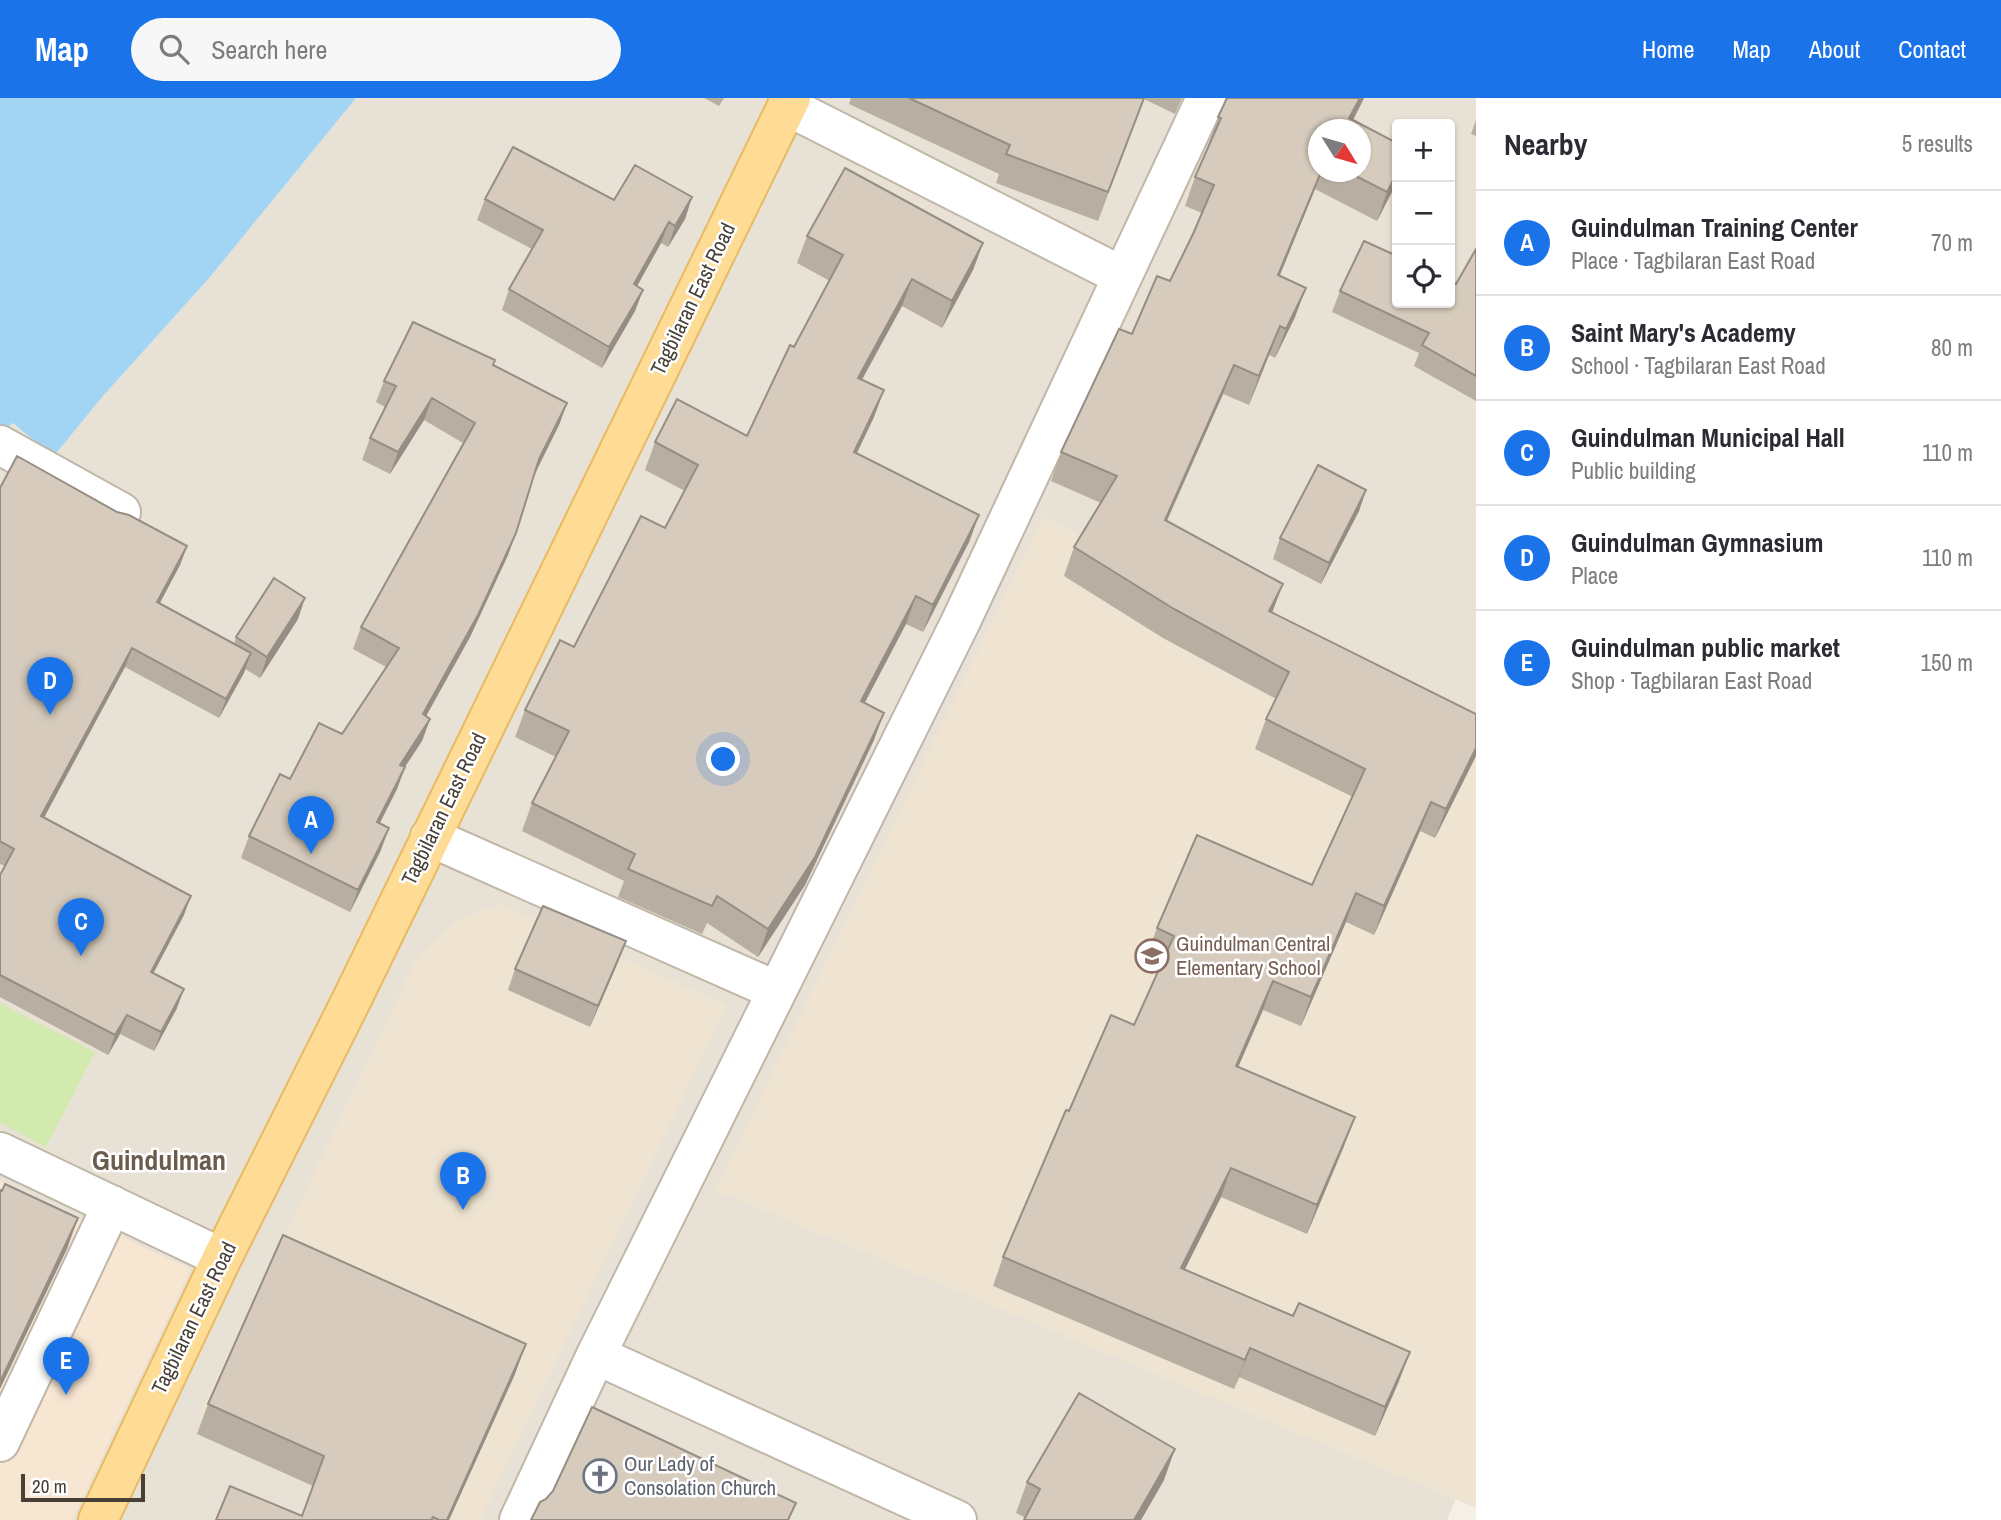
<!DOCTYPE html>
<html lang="en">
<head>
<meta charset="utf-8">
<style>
  :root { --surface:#fff; --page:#f7f7f7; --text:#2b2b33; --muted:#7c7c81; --line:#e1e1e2; --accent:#1a73e8 }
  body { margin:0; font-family:"Archivo Narrow",sans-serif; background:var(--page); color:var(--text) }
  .controls { position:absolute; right:21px; top:21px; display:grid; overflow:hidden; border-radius:7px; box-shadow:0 2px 5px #0004 }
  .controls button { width:63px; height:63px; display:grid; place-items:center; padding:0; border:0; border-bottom:2px solid var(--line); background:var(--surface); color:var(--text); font:35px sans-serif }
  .compass { position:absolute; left:1308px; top:21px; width:63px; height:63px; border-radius:50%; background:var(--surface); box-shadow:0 2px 5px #0004; rotate:127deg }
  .scale { position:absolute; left:21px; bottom:18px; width:124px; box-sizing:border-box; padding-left:7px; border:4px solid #484036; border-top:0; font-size:19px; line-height:24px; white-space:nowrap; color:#484036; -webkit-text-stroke:5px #fff; paint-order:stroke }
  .you { position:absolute; left:724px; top:662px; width:24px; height:24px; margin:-18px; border:5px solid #fff; border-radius:50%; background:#1a73e8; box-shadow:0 0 0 10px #1a73e833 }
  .badge { display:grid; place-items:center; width:46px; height:46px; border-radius:50%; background:var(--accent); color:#fff; font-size:23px; font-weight:700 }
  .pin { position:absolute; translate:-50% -58px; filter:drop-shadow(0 2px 4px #0008) }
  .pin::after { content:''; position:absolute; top:37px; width:24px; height:21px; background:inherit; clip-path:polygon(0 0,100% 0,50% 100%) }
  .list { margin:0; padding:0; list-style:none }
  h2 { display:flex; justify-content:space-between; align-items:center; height:91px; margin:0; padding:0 28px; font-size:30px }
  h2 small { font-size:23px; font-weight:400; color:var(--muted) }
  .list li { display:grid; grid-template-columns:46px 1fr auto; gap:21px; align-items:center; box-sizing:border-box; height:105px; padding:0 28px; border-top:2px solid var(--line) }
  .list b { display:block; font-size:26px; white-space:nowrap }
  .list p { margin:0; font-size:23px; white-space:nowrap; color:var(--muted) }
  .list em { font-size:23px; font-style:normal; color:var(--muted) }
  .icon { flex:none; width:38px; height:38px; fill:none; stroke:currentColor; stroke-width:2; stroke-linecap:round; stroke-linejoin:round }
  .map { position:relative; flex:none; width:1476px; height:1422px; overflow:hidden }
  header { display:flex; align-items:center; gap:42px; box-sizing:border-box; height:98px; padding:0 35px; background:var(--accent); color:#fff }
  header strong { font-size:33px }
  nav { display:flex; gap:38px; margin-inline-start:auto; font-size:24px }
  .search { width:490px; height:63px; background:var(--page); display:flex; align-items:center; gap:18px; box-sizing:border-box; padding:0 24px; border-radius:38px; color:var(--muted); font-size:26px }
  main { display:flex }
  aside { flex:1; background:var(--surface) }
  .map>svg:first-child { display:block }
  .residential { fill:#e8e1d5; fill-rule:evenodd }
  .commercial { fill:#f7e6d2 }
  .education { fill:#eee4d1 }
  .green { fill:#d2eaae }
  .water { fill:#a1d5f3 }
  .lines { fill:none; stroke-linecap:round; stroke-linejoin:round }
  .minor-casing { stroke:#c0b7a9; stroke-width:42 }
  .major-casing { stroke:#e8ba61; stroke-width:42 }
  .minor { stroke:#fff; stroke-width:38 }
  .major { stroke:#ffdc95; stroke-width:38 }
  .wall { fill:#b8afa2; fill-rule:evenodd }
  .shaded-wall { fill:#968e84 }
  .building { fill:#d6cbbc; stroke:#968e84; stroke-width:2 }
  .labels { text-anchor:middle; stroke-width:5; stroke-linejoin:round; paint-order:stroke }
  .street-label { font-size:21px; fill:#484036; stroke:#fff }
  .education-label { font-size:21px; fill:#785e54; stroke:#fff; text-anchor:start }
  .worship-label { font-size:21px; fill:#5b616d; stroke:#fff; text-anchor:start }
  .district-label { font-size:28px; font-weight:bold; fill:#6b5d4d; stroke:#fff }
</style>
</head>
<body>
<header>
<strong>Map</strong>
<div class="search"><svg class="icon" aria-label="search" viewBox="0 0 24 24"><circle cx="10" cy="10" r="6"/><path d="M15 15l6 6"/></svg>Search here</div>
<nav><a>Home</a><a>Map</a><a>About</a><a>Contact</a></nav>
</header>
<main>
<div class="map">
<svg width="1476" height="1422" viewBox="0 0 1476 1422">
  <rect width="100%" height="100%" fill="#f4f0e7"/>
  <path class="residential" d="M 356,0 L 1476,0 L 1476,1351 L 1447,1422 L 0,1422 L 0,335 L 12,325 L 53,359 L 103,298 L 210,179 ZM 1397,26 L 1450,26 L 1450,205 L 1397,205 ZM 1318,32 L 1360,32 L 1360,74 L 1318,74 Z"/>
  <path class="commercial" d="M 0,1083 L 191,1171 L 72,1422 L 0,1422 Z"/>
  <path class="education" d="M 1043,419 L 1476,624 L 1476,1410 L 715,1092 Z
    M 501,806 L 727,907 L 480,1422 L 420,1422 L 198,1317 L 418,858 L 455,823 Z"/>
  <path class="green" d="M 0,905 L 95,954 L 46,1049 L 0,1025 Z"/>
  <path class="water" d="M 0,0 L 356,0 L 210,179 L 103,298 L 53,359 L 13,325 L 0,335 Z"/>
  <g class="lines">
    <defs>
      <path id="minor" d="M 787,8 L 1122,178
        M 0,347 L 121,414
        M 430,739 L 777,893
        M 0,1054 L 222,1160
        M 596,1257 L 957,1422
        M 0,1344 L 112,1107
        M 519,1422 L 596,1257 L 961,523 L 1206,0"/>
      <path id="major" d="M 98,1422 L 222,1160 L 352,901 L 791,0"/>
    </defs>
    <use href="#minor" class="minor-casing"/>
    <use href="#major" class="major-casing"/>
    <use href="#minor" class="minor"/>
    <use href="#major" class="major"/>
  </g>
  <path class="wall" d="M 704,0 L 724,0 L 719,8 Z
    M 851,0 L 1182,0 L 1175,16 L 1144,1 L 1098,123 L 996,85 L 999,76 L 849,6 Z
    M 1227,0 L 1364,0 L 1353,22 L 1397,84 L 1377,123 L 1315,91 L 1280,177 L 1295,219 L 1275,260 L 1269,257 L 1249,307 L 1223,296 L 1167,423 L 1272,515 L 1476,616 L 1476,658 L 1435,740 L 1420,733 L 1374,837 L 1346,824 L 1301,928 L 1263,912 L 1238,969 L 1344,1048 L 1307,1136 L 1221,1099 L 1185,1171 L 1399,1283 L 1375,1338 L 1239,1279 L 1234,1291 L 993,1188 L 1003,1159 L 1069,1013 L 1134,927 L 1161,866 L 1146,859 L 1157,830 L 1312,787 L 1353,699 L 1255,651 L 1266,621 L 1276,601 L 1163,540 L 1064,478 L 1074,449 L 1101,405 L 1051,383 L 1061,354 L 1132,236 L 1170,183 L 1193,136 L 1202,115 L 1185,108 L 1195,79 L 1209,48 L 1208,48 L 1218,19 ZM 1319,32 L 1361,74 L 1319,74 Z
    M 1476,22 L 1476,38 L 1471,36 Z
    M 692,99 L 685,121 L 668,149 L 661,145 L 637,188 L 643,192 L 635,213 L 602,270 L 502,212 L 509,191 L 532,151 L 477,122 L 485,101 L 614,102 Z
    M 807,138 L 983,145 L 973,172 L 942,230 L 902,208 L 862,282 L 874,319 L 856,356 L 979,417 L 969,444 L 923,534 L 906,526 L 864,605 L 874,642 L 805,787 L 758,859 L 707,825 L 702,836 L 618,799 L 624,783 L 522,733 L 532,705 L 556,659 L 515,639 L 525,612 L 665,430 L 685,393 L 645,372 L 655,344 L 747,338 L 830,183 L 797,165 Z
    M 1476,151 L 1476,303 L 1414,268 L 1419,255 L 1332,214 L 1340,193 L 1456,186 Z
    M 493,267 L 567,305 L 559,327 L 534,378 L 508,457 L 470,539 L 426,618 L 430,621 L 422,643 L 405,669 L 397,691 L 380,725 L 381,752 L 350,814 L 241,760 L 249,738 L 290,681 L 342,636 L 386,569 L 353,551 L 361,529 L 463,345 L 424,322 L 390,376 L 362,362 L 370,340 L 385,309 L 376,304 L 384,283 Z
    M 0,390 L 187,448 L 180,467 L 160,505 L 234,546 L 236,539 L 298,521 L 260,580 L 245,571 L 219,620 L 125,569 L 44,720 L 184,817 L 153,875 L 177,910 L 154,953 L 120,936 L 108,957 L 0,899 L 0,777 L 5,768 L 0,766 Z
    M 1366,392 L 1359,413 L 1321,486 L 1273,461 L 1280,440 Z
    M 618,864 L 590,929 L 508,892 L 515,871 Z
    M 515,1276 L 449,1422 L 216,1422 L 302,1418 L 313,1388 L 197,1336 L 208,1306 Z
    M 1164,1382 L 1141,1422 L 1024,1422 L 1026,1420 L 1016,1415 L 1027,1384 Z"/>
  <path class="shaded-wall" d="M 1360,0 L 1364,0 L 1348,32 L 1349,20 Z
    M 1321,74 L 1315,91 L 1268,206 L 1278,177 Z
    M 1397,75 L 1397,84 L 1377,123 L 1387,94 Z
    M 692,99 L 685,121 L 668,149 L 675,128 Z
    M 669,124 L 661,145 L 626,208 L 634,186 Z
    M 983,145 L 973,172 L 942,230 L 952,203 Z
    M 912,181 L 902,208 L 848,307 L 858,280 Z
    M 1306,190 L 1295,219 L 1275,260 L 1286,231 Z
    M 643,192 L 635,213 L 602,270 L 609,249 Z
    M 1280,228 L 1269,257 L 1249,307 L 1259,278 Z
    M 1234,267 L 1223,296 L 1154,451 L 1165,422 Z
    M 884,292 L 874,319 L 844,382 L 854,354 Z
    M 432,300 L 424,322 L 390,376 L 398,354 Z
    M 567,305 L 559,327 L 531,383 L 539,361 Z
    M 1366,392 L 1359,413 L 1321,486 L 1329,465 Z
    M 979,417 L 969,444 L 923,534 L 933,507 Z
    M 516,435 L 508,457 L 470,539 L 415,638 L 423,616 Z
    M 187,448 L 180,467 L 150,523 L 157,504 Z
    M 1283,486 L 1272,515 L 1269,513 Z
    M 916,498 L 906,526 L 851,631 L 861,603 Z
    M 305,500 L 298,521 L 260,580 L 267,559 Z
    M 132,550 L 125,569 L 34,738 L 41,718 Z
    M 251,555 L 244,575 L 219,620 L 226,601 Z
    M 884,615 L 874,642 L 805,787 L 758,859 L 768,831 Z
    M 430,621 L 422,643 L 392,688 L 400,667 Z
    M 1476,650 L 1476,658 L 1435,740 L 1446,711 Z
    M 405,669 L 397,691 L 369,746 L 377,724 Z
    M 1431,704 L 1420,733 L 1374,837 L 1384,808 Z
    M 389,730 L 381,752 L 350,814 L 358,792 Z
    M 1356,795 L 1346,824 L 1301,928 L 1311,899 Z
    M 191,798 L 184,817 L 144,893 L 151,874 Z
    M 626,843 L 618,864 L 590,929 L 598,908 Z
    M 1273,883 L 1263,912 L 1226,997 L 1236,968 Z
    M 184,891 L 177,910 L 154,953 L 161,934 Z
    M 127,917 L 120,936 L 108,957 L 115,937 Z
    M 1355,1019 L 1344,1048 L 1307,1136 L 1317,1107 Z
    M 1231,1070 L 1221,1099 L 1171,1199 L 1181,1170 Z
    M 78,1120 L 67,1151 L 0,1291 L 0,1284 Z
    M 526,1246 L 515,1276 L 449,1422 L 447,1422 Z
    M 1250,1250 L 1239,1279 L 1234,1291 L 1245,1262 Z
    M 1410,1254 L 1399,1283 L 1375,1338 L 1385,1309 Z
    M 1175,1351 L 1164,1382 L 1141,1422 L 1134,1422 Z"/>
  <path class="building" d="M 909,0 L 1144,0 L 1108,94 L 1006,56 L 1010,47 Z
    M 1227,0 L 1360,0 L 1349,20 L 1397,45 L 1397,75 L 1387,94 L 1348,74 L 1361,74 L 1361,32 L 1319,32 L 1319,74 L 1321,74 L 1278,177 L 1306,190 L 1286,231 L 1280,228 L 1259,278 L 1234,267 L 1165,422 L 1283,486 L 1269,513 L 1476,616 L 1476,650 L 1446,711 L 1431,704 L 1384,808 L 1356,795 L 1311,899 L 1273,883 L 1236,968 L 1355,1019 L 1317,1107 L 1231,1070 L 1181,1170 L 1293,1218 L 1299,1205 L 1410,1254 L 1385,1309 L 1250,1250 L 1245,1262 L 1003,1159 L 1066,1012 L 1069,1013 L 1111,917 L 1134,927 L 1174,838 L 1157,830 L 1197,737 L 1312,787 L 1365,671 L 1266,621 L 1289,574 L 1174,511 L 1074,449 L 1117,378 L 1061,354 L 1119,231 L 1132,236 L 1157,178 L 1170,183 L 1193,136 L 1214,87 L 1195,79 L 1221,20 L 1218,19 Z
    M 513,49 L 614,102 L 635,67 L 692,99 L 675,128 L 669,124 L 634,186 L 643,192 L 609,249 L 509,191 L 543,132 L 485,101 Z
    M 845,70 L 983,145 L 952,203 L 912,181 L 858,280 L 884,292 L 854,354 L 979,417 L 933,507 L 916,498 L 861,603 L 884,615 L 815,759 L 768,831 L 717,798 L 712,808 L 628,771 L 635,756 L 532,705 L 569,633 L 525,612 L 560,542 L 574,549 L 641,418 L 665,430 L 698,367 L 655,344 L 677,301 L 747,338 L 790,247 L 794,249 L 843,157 L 807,138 Z
    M 1364,143 L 1397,158 L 1397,205 L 1450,205 L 1450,184 L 1456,186 L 1476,151 L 1476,278 L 1422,247 L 1429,235 L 1340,193 Z
    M 413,224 L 495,262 L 493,267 L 567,305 L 539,361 L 516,435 L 478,517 L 423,616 L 430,621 L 400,667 L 405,669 L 377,724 L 389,730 L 358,792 L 249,738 L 280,676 L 290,681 L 319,625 L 342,636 L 399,550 L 361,529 L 475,325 L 432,300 L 398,354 L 370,340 L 396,288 L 384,283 Z
    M 17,358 L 117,414 L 129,417 L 187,448 L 157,504 L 251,555 L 226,601 L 132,550 L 41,718 L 191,798 L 151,874 L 184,891 L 161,934 L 127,917 L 115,937 L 0,877 L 0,777 L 14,751 L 0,743 L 0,390 Z
    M 1318,367 L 1366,392 L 1329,465 L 1280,440 Z
    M 274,480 L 305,500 L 267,559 L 236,539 Z
    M 543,808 L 626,843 L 598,908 L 515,871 Z
    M 5,1086 L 78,1120 L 0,1284 L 0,1092 L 2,1093 Z
    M 283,1137 L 526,1246 L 447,1422 L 439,1422 L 433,1419 L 431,1422 L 216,1422 L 230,1388 L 302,1418 L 324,1358 L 208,1306 Z
    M 1079,1295 L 1175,1351 L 1134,1422 L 1024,1422 L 1040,1391 L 1027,1384 Z
    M 592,1309 L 796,1405 L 788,1422 L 531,1422 L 540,1404 L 546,1401 L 553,1393 Z"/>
  <defs>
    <symbol id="school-ring" viewBox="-11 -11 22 22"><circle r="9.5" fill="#fff" stroke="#8d6e63" stroke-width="1.5"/><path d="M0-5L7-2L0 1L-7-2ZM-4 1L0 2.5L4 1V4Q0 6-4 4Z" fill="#8d6e63"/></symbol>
    <symbol id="church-ring" viewBox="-11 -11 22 22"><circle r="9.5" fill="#fff" stroke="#6b7280" stroke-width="1.5"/><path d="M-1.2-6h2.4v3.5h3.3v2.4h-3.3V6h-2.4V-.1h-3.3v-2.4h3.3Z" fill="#6b7280"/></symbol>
  </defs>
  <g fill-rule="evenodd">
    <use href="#school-ring" x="1133" y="839" width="38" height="38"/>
    <use href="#church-ring" x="581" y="1359" width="38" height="38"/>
  </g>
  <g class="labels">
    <g class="street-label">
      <text transform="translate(693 201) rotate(-64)" y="7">Tagbilaran East Road</text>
      <text transform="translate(444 711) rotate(-64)" y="7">Tagbilaran East Road</text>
      <text transform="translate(194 1220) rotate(-64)" y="7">Tagbilaran East Road</text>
    </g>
    <g class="education-label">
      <text x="1176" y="853">Guindulman Central<tspan x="1176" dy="24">Elementary School</tspan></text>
    </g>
    <g class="worship-label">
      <text x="624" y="1373">Our Lady of<tspan x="624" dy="24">Consolation Church</tspan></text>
    </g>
    <g class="district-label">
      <text x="159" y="1072">Guindulman</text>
    </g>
  </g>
</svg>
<div class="controls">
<button>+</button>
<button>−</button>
<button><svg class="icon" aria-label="locate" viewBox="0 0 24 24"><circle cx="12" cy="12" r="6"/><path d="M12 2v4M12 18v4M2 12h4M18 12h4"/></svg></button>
</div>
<svg class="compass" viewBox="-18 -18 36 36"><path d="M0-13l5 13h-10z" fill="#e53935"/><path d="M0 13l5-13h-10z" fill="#7c7c81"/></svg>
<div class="scale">20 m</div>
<div class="you"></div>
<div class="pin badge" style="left:311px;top:756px">A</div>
<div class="pin badge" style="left:463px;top:1112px">B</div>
<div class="pin badge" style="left:81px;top:858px">C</div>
<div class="pin badge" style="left:50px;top:617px">D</div>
<div class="pin badge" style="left:66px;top:1297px">E</div>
</div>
<aside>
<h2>Nearby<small>5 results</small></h2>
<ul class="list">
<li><span class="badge">A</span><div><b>Guindulman Training Center</b><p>Place · Tagbilaran East Road</p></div><em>70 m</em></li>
<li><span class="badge">B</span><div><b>Saint Mary's Academy</b><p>School · Tagbilaran East Road</p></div><em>80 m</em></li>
<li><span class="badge">C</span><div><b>Guindulman Municipal Hall</b><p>Public building</p></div><em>110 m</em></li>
<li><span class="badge">D</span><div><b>Guindulman Gymnasium</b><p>Place</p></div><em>110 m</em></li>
<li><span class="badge">E</span><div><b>Guindulman public market</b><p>Shop · Tagbilaran East Road</p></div><em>150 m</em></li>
</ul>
</aside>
</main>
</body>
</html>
